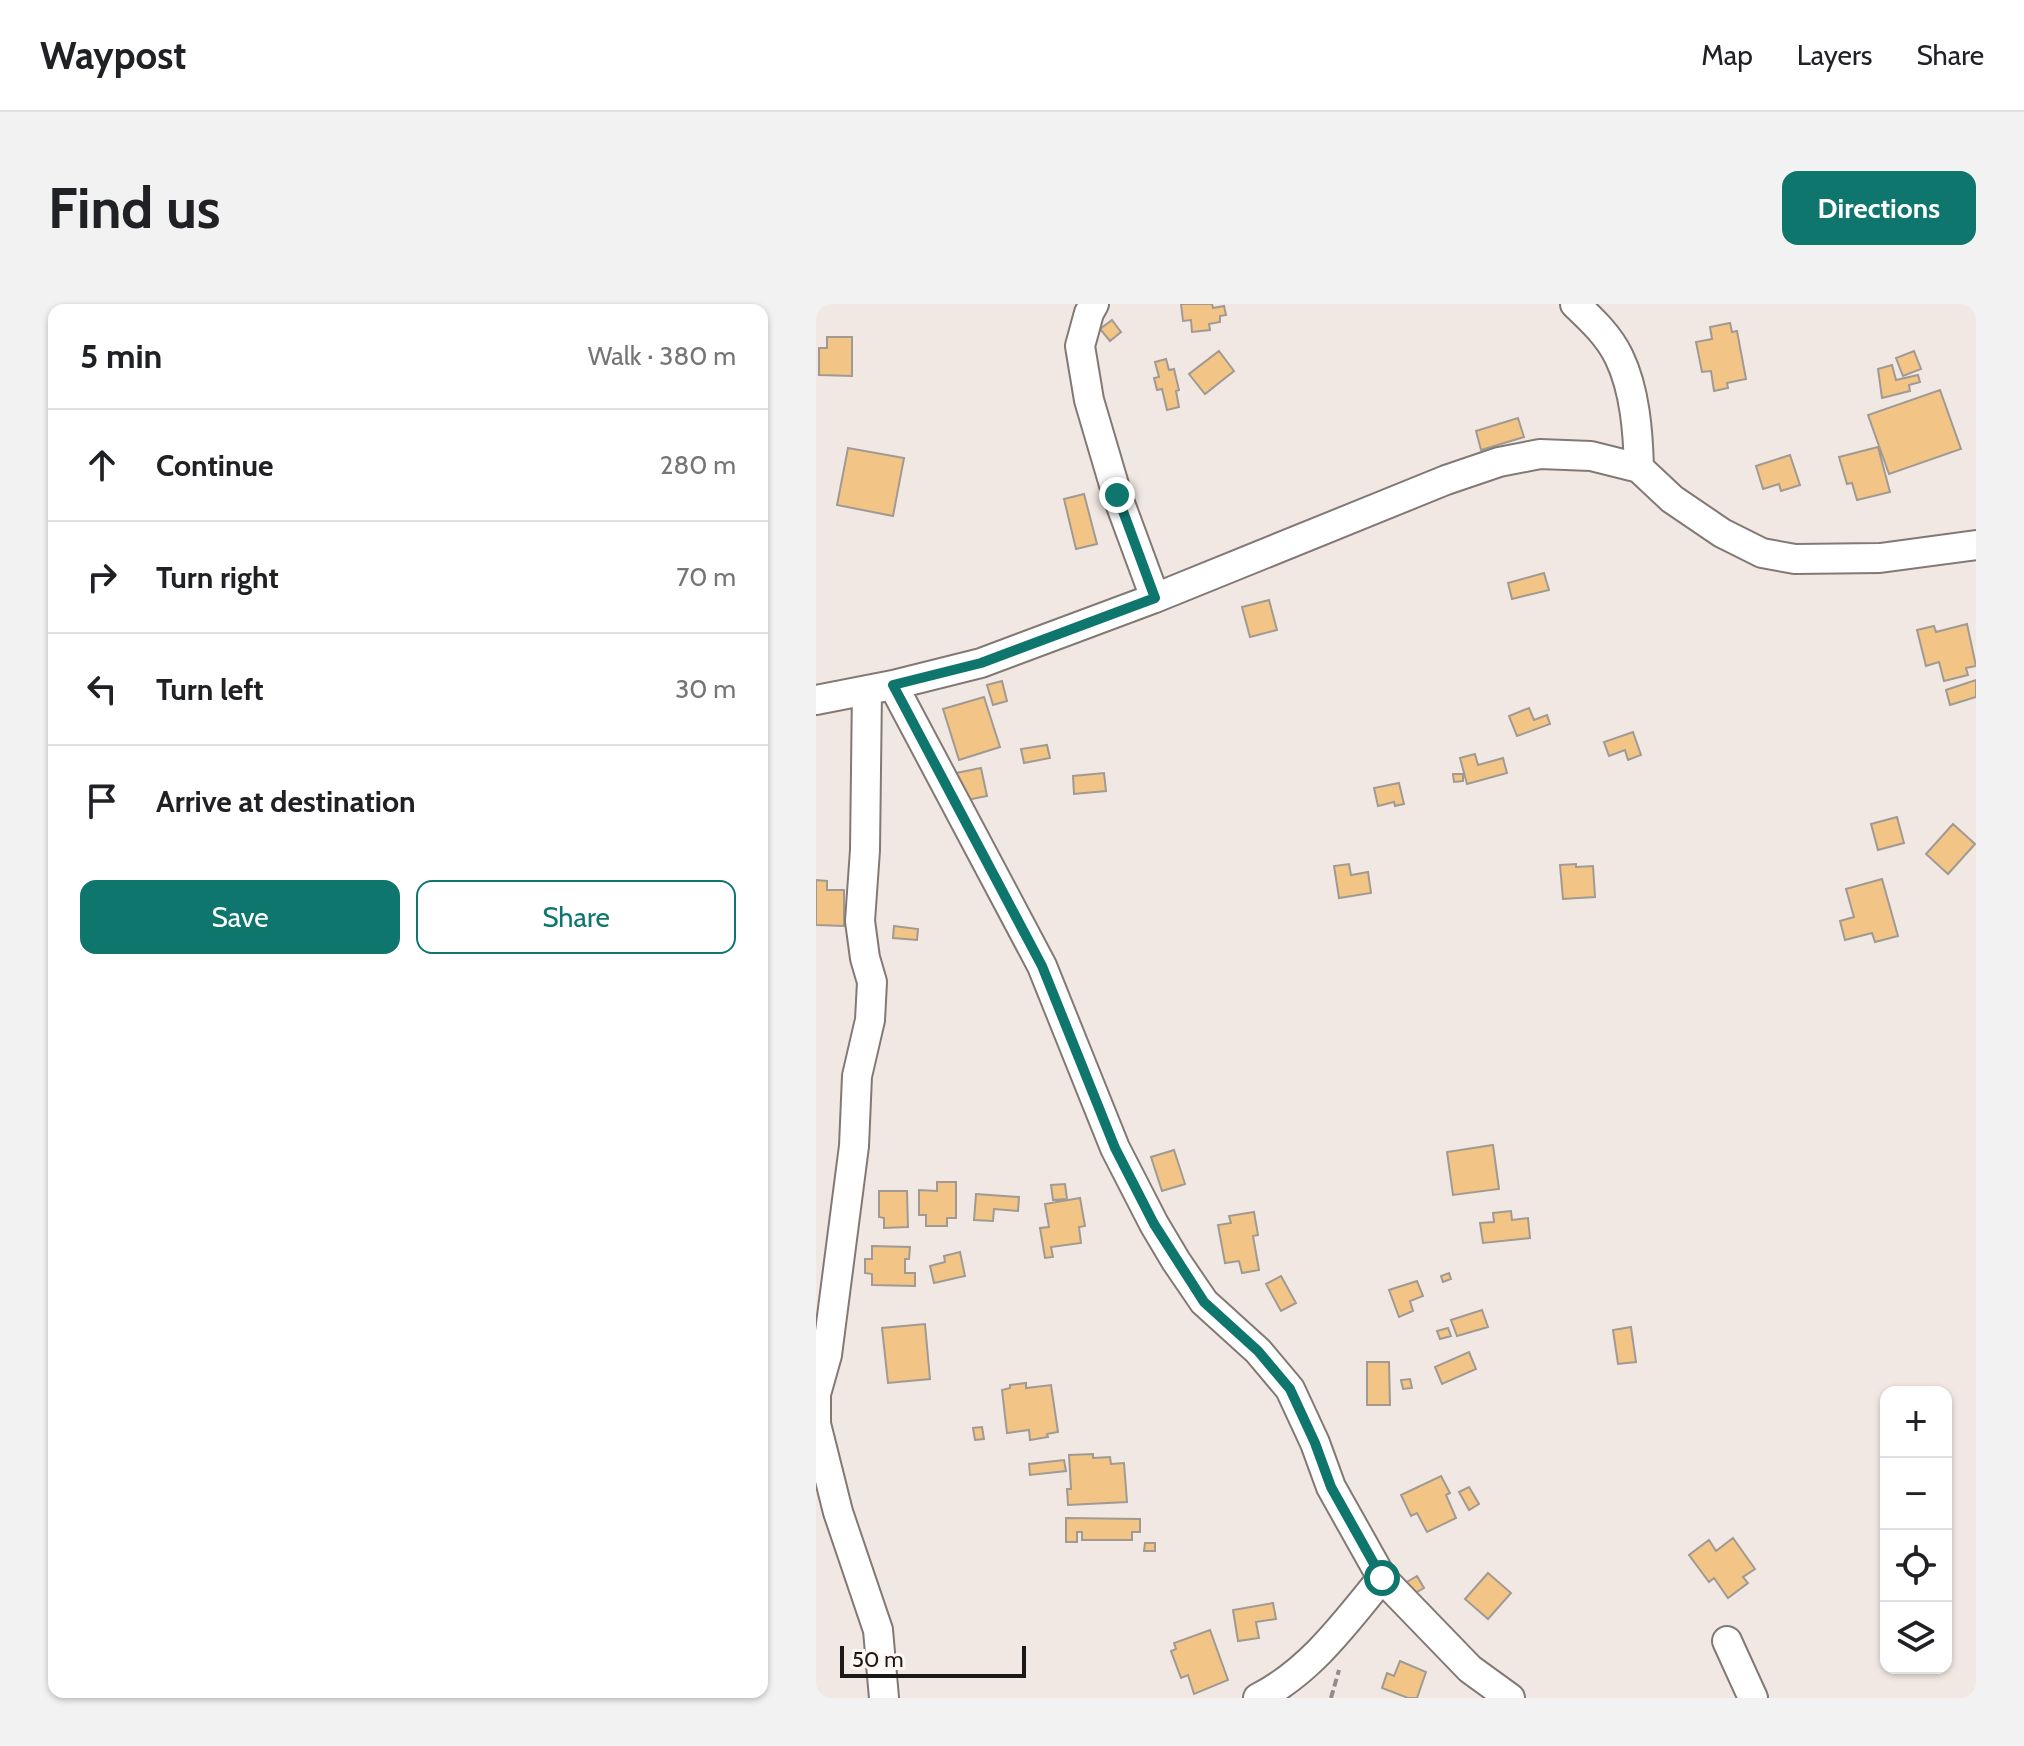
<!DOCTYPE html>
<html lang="en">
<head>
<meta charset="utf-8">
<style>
  :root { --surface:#fff; --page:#f2f2f2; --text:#202124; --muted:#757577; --line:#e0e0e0; --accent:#0f766e }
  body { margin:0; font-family:Cabin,sans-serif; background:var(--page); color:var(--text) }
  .controls { position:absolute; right:24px; bottom:24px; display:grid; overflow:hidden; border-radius:16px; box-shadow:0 2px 6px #0004 }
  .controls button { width:72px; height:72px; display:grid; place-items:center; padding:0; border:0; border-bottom:2px solid var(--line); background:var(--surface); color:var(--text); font:40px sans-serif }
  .scale { position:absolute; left:24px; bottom:20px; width:186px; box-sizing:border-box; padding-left:8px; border:4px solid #1b1817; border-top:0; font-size:22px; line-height:28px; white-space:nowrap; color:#1b1817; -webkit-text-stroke:6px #fff5f1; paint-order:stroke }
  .stop { position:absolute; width:24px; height:24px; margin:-18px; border:6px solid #0f766e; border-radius:50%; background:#fff }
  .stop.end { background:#0f766e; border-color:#fff; box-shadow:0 2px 8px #0008 }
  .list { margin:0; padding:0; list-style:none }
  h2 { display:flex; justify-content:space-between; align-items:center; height:104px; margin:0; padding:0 32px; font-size:34px }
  h2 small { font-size:26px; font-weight:400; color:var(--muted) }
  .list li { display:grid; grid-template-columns:52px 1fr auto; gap:24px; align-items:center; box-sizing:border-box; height:112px; padding:0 32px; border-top:2px solid var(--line) }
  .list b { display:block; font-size:30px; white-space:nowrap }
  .list em { font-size:26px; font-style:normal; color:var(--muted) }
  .actions { display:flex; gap:16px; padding:24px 32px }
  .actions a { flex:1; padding:18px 0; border:2px solid var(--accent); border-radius:16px; text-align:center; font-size:28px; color:var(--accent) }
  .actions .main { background:var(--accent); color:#fff }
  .icon { flex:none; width:44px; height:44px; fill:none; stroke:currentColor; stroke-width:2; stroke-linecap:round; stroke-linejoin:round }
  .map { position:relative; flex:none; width:1160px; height:1394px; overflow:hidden; border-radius:16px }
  header { display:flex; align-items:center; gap:48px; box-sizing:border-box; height:112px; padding:0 40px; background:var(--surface); border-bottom:2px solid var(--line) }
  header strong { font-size:38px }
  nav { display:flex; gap:44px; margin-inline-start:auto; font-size:28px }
  .intro { display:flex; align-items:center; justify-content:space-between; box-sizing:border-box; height:192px; padding:0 48px }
  h1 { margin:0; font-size:56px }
  .button { padding:20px 36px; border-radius:16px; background:var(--accent); color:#fff; font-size:28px; font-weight:700 }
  main { display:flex; gap:48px; padding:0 48px }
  aside { flex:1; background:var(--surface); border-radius:16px; box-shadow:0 2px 6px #0004 }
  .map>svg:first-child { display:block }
  .building { fill:#f2c485; stroke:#a09a93; stroke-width:2 }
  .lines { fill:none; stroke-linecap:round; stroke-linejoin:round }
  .minor-casing { stroke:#827975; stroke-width:32 }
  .path { stroke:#928b88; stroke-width:4; stroke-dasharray:8 4; stroke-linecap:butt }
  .minor { stroke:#fff; stroke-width:28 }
  .route { stroke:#0f766e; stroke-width:10 }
</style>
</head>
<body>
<header>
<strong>Waypost</strong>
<nav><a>Map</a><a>Layers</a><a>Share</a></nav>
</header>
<div class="intro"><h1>Find us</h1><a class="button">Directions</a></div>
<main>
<aside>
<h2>5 min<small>Walk · 380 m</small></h2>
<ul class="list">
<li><svg class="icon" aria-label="ahead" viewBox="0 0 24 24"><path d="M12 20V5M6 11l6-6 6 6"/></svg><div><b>Continue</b></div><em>280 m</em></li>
<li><svg class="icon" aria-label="right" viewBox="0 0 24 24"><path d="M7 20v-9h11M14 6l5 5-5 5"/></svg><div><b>Turn right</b></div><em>70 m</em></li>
<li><svg class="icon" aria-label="left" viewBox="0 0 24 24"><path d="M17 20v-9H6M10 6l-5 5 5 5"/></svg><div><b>Turn left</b></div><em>30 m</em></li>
<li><svg class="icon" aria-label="arrive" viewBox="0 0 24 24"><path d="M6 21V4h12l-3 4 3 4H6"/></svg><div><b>Arrive at destination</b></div></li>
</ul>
<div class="actions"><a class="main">Save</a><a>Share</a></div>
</aside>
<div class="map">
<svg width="1160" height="1394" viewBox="0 0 1160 1394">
  <rect width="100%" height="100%" fill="#f2e8e3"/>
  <path class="building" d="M 365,0 L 396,0 L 397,4 L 408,2 L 410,11 L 404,12 L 404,18 L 393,20 L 394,26 L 376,28 L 375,16 L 367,17 Z
    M 296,16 L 305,28 L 294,37 L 284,25 Z
    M 914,19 L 916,28 L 921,27 L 930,75 L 911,79 L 912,84 L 898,87 L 895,67 L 886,68 L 880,38 L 896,35 L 894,23 Z
    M 11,33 L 36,33 L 36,72 L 3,71 L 3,44 L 11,44 Z
    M 403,47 L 418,67 L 389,90 L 373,70 Z
    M 1098,47 L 1105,65 L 1087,72 L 1080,54 Z
    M 350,55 L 353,66 L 358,65 L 363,86 L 360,87 L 363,103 L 351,106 L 346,85 L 341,86 L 338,74 L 343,73 L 339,58 Z
    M 1076,61 L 1080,76 L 1102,71 L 1104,78 L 1093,81 L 1094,87 L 1066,94 L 1062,65 Z
    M 1124,86 L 1145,145 L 1073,170 L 1052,111 Z
    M 702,114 L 708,133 L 665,146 L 660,127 Z
    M 1062,143 L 1074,188 L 1041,196 L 1036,179 L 1031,180 L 1023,153 Z
    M 32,144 L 88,154 L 77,212 L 21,201 Z
    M 974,151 L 984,181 L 965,187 L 963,180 L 947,185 L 940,162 Z
    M 268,190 L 281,240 L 260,245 L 248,195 Z
    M 728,269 L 733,286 L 696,295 L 692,279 Z
    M 453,296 L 461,326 L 434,333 L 426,303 Z
    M 1151,320 L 1160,362 L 1150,364 L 1152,371 L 1128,377 L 1123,358 L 1110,362 L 1101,326 L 1118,322 L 1120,328 Z
    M 1160,376 L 1160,393 L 1134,401 L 1130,386 Z
    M 186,377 L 191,397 L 177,401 L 171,381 Z
    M 168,393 L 184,443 L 143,456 L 127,405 Z
    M 713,404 L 718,416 L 731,411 L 734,420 L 701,432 L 693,412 Z
    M 817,428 L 825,451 L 812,456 L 809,446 L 793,452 L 788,438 Z
    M 231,441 L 234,454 L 208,459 L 205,445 Z
    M 659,450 L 662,461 L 687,454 L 691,469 L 651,480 L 644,454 Z
    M 165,464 L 171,492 L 146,497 L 140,469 Z
    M 288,469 L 290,487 L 258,490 L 257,472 Z
    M 637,470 L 647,470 L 647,477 L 638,478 Z
    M 583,479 L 588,500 L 579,502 L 578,498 L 562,502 L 558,484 Z
    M 1081,513 L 1088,539 L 1062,546 L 1055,520 Z
    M 1137,520 L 1159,540 L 1132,570 L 1110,550 Z
    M 533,560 L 535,571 L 552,568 L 555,589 L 523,594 L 518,562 Z
    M 760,560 L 760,563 L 777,562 L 779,593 L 747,595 L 744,561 Z
    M 1066,575 L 1082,632 L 1059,638 L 1056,629 L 1029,636 L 1024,617 L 1038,613 L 1030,585 Z
    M 0,576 L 11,577 L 11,586 L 28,586 L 28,622 L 0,621 Z
    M 78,622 L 102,625 L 101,636 L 77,634 Z
    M 677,841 L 683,885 L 637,891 L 631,848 Z
    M 358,846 L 369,880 L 346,887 L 335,853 Z
    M 121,878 L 140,878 L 140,914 L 131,914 L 131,922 L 110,922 L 110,911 L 103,911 L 103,886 L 121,887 Z
    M 249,880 L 251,895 L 237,896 L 235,881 Z
    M 63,887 L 91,887 L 92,923 L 68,924 L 68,914 L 63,913 Z
    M 160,890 L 203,893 L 202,907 L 178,905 L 177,917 L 158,916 Z
    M 264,894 L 269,922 L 263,923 L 265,939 L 235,943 L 237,953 L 229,954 L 224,924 L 233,923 L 229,900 Z
    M 695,907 L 696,916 L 712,914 L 714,934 L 667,939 L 664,919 L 678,918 L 677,909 Z
    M 438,908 L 442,931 L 437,932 L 443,966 L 426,969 L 423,957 L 409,959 L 402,921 L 415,919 L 413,912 Z
    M 56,942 L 94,943 L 93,955 L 89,955 L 89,969 L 99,969 L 99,982 L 56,981 L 56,970 L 49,969 L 49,955 L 56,955 Z
    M 144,948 L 149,972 L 118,979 L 114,962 L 129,958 L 128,952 Z
    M 633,969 L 635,975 L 627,978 L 625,972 Z
    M 465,972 L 480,999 L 465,1007 L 450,980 Z
    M 601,977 L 607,992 L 594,997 L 597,1007 L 583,1013 L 573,986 Z
    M 666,1006 L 672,1023 L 641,1032 L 635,1016 Z
    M 109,1020 L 114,1075 L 72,1079 L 66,1024 Z
    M 815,1023 L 820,1058 L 802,1060 L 797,1026 Z
    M 632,1024 L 635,1032 L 624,1035 L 621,1027 Z
    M 653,1048 L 660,1065 L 626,1080 L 619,1063 Z
    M 551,1058 L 573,1058 L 574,1101 L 551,1101 Z
    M 594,1075 L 596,1084 L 587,1085 L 585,1076 Z
    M 210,1079 L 210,1084 L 235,1081 L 242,1128 L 231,1130 L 232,1133 L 214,1136 L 213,1126 L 191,1129 L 186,1086 L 194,1084 L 194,1081 Z
    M 166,1123 L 168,1135 L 159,1136 L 157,1124 Z
    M 277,1150 L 277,1154 L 294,1153 L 295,1160 L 308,1159 L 311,1198 L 252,1201 L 251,1185 L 255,1185 L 253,1151 Z
    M 248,1156 L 250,1167 L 214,1171 L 213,1160 Z
    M 625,1172 L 634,1189 L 630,1191 L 640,1214 L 611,1228 L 601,1209 L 595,1212 L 585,1191 Z
    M 653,1183 L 663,1200 L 653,1206 L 643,1188 Z
    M 250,1214 L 324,1215 L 324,1228 L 316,1228 L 316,1236 L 266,1236 L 266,1228 L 261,1228 L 261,1238 L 250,1238 Z
    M 917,1234 L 939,1265 L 927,1273 L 932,1279 L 912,1294 L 898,1274 L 893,1278 L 873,1251 L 893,1236 L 900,1247 Z
    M 329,1239 L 339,1239 L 339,1247 L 328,1247 Z
    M 672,1269 L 695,1289 L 672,1315 L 649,1295 Z
    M 601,1272 L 608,1284 L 596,1291 L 589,1279 Z
    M 457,1299 L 460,1315 L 440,1318 L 443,1334 L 422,1337 L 417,1306 Z
    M 394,1326 L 412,1376 L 378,1390 L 372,1371 L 365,1374 L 355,1347 L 360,1345 L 358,1339 Z
    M 584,1357 L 610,1368 L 601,1394 L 592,1394 L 566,1384 L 571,1369 L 578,1372 Z"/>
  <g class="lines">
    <defs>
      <path id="minor" d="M 278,0 L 273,9 L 264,42 L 273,96 L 301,191 L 339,294
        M 759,0 C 776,16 793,32 803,53 C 819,86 822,128 823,164
        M 77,381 L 226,662 L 299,844 L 338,920 L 360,957 L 388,998 L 442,1047 L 474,1085 L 499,1139 L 515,1183 L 566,1274 L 654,1365 L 694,1394
        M 51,386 L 49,546 L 44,617 L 49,654 L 56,678 L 54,716 L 41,772 L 38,842 L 11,1051 L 0,1090 L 0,1120 L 22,1208 L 62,1326 L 68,1394
        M 0,396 L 77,381 L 165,359 L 339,294 L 630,176 L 683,158 L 724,150 L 775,152 L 823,164 L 856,195 L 906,229 L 946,249 L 979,255 L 1064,254 L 1160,241
        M 911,1337 L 937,1394
        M 442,1394 C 494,1368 530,1318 566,1274"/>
    </defs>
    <use href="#minor" class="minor-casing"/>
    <path class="path" d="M 515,1394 L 523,1366"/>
    <use href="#minor" class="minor"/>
  </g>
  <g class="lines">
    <path class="route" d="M 301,191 L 339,294 L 165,359 L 77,381 L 226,662 L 299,844 L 338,920 L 388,998 L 442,1047 L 474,1085 L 499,1139 L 515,1183 L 566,1274"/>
  </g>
</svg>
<div class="controls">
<button>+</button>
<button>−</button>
<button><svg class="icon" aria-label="locate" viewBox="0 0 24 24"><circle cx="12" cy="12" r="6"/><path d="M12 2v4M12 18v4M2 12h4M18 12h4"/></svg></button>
<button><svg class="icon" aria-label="layers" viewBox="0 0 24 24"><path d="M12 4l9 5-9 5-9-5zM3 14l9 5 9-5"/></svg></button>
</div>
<div class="scale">50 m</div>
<div class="stop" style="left:566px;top:1274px"></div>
<div class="stop end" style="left:301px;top:191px"></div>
</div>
</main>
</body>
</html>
